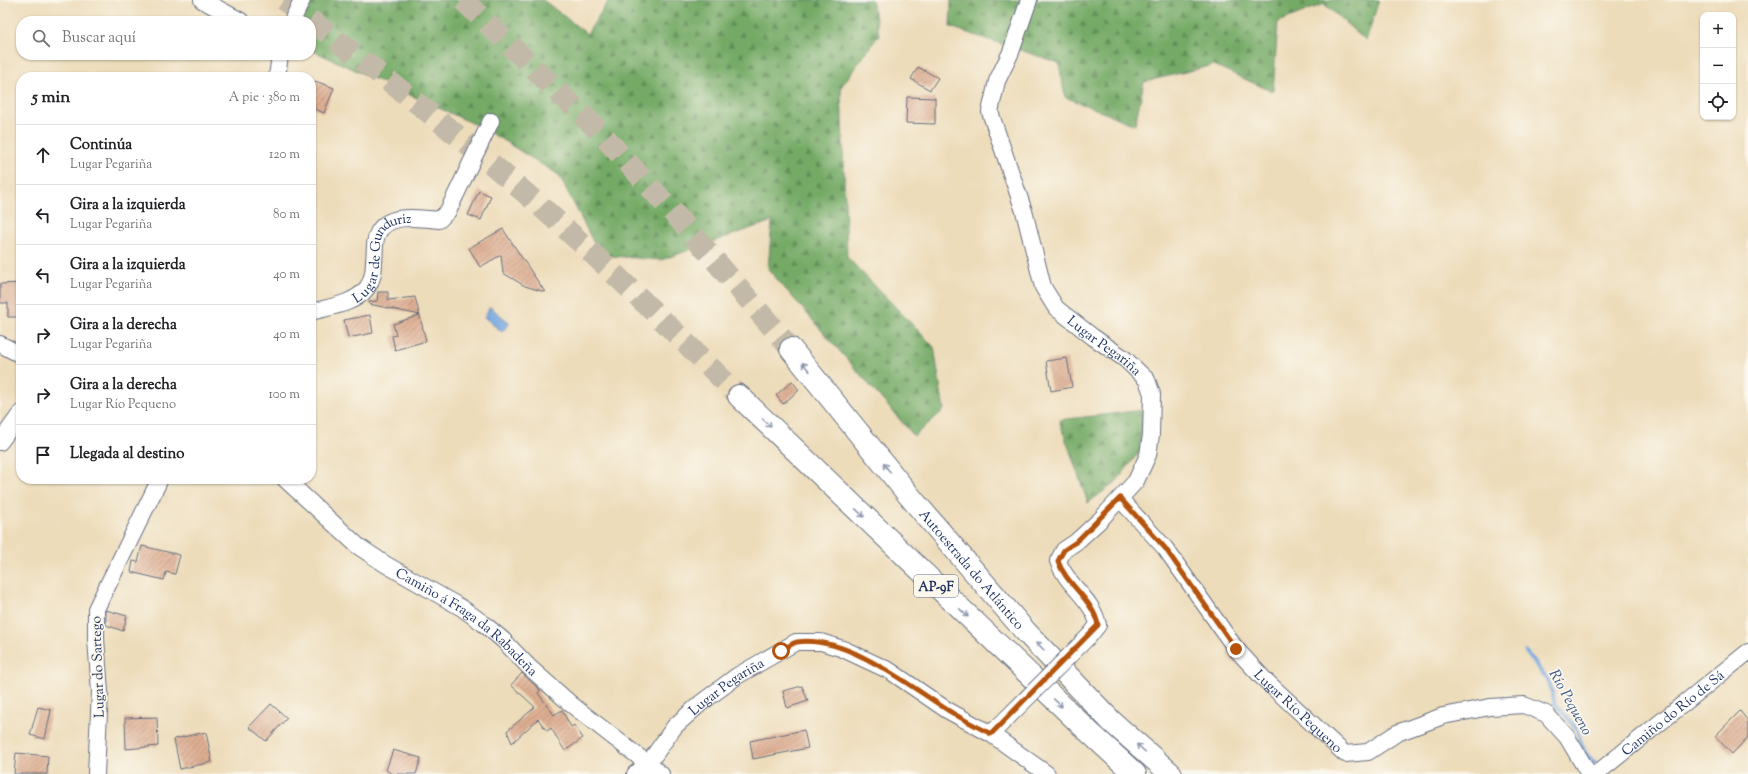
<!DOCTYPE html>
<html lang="es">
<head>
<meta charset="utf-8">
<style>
  :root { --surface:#fff; --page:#f2f2f2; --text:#202124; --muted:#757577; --line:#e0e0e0 }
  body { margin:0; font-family:"Sorts Mill Goudy",serif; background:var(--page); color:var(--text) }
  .controls { position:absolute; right:12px; top:12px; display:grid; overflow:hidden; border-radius:8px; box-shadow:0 1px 3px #0004 }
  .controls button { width:36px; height:36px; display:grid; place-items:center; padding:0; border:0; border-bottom:1px solid var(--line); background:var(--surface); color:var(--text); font:20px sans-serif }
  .stop { position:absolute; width:12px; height:12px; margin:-9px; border:3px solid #b45309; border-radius:50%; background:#fff }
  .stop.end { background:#b45309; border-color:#fff; box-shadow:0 1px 4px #0008 }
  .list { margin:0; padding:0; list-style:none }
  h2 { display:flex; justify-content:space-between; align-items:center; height:52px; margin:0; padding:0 16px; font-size:17px }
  h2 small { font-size:13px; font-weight:400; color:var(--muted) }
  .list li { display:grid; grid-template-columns:26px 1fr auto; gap:12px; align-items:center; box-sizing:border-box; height:60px; padding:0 16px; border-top:1px solid var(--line) }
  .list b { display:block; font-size:15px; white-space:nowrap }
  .list p { margin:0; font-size:13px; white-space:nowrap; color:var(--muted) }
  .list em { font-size:13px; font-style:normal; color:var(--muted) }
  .icon { flex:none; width:22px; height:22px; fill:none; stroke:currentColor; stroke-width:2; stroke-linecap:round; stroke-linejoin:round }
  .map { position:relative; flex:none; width:1748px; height:774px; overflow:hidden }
  .search { position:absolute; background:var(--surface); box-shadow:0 1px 3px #0004; left:16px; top:16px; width:300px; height:44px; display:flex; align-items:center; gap:10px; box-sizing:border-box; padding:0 14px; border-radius:16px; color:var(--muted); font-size:15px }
  .panel { position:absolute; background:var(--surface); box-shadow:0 1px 3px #0004; left:16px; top:72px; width:300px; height:412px; border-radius:16px }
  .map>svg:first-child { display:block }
  .forest { fill:url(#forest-firs); stroke:#486c62 }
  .water { fill:#71a4dd; stroke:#466a9e }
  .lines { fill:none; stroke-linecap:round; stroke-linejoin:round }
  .stream { stroke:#71a4dd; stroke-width:4 }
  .building { fill:url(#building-hatch) }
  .highway-tunnel { stroke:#c3b9a8; stroke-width:22; stroke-dasharray:22 11; stroke-linecap:butt }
  .street-casing { stroke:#646c7e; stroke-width:18 }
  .highway-casing { stroke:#646c7e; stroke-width:24 }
  .street { stroke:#fff; stroke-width:16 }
  .highway { stroke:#fff; stroke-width:22 }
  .street-bridge-casing { stroke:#646c7e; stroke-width:18; stroke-linecap:butt }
  .street-bridge { stroke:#fff; stroke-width:16 }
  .oneway { stroke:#8d97ae }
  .route { stroke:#b45309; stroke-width:5 }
  .labels { text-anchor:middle; stroke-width:3.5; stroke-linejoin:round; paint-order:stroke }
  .shield { fill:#fbf7ec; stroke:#5e6b89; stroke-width:1 }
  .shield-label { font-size:13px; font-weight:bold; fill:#1b2f5e }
  .street-label { font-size:14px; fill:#1b2f5e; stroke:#fbf7ec }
  .water-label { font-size:15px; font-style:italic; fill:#39588a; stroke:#fbf7ec }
</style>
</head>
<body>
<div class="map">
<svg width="1748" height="774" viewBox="0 0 1748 774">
  <defs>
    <pattern id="forest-firs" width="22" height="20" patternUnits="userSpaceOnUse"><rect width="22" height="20" fill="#75aa66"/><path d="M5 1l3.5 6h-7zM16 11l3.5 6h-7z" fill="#5f8b57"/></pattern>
    <pattern id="building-hatch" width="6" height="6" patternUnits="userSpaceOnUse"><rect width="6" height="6" fill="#deae92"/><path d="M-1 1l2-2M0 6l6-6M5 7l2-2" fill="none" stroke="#b38e7a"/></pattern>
  </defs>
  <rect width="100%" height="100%" fill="#fbf7ec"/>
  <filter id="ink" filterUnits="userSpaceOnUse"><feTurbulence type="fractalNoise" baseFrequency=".025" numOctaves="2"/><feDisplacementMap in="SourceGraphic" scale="8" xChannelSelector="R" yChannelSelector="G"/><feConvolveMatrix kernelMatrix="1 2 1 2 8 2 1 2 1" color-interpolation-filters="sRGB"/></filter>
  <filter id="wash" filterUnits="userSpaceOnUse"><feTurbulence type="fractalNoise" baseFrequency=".012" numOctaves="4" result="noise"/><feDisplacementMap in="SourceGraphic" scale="16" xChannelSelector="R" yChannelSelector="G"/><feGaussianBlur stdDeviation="0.9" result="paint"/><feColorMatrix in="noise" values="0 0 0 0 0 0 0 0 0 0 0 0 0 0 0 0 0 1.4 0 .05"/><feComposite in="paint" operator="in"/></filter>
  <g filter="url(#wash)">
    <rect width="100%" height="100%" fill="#eddcba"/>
    <path class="forest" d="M 306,0 L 543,0 L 587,34 L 609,0 L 872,0 L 879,35 L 841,87 L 847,257 L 934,347 L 944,410 L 914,436 L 768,269 L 772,221 L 661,260 L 600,255 L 559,175 L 483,128 L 311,50 L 311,21 L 297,21 Z
      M 951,0 L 1379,0 L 1366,41 L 1324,4 L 1278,22 L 1273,92 L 1214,65 L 1144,82 L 1135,125 L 1065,97 L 1059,63 L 950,27 Z
      M 1143,410 L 1140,451 L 1116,482 L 1088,503 L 1059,420 Z"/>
    <path class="water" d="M 490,307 L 510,323 L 502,332 L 484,317 Z"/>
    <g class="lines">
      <path class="stream" d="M 1526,652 L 1549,682 L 1555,704 L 1576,728 L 1585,753 L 1595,763"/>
    </g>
    <g id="blocks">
      <path class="building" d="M 918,67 L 938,78 L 930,90 L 911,79 Z
        M 315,81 L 334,88 L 324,113 L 311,107 L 311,90 Z
        M 907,97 L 935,98 L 935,124 L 906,123 Z
        M 479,191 L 491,196 L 481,220 L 468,215 Z
        M 503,229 L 520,255 L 545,292 L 525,286 L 503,273 L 501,255 L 480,267 L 469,248 Z
        M 21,283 L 21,317 L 8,317 L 8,303 L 0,303 L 0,284 Z
        M 378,292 L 388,292 L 388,300 L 415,297 L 426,341 L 395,350 L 392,336 L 396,335 L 393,324 L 420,315 L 369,304 L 369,302 L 377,301 Z
        M 370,315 L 373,333 L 348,338 L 344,320 Z
        M 1067,358 L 1072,387 L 1051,391 L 1046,361 Z
        M 792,381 L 799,390 L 783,404 L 776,395 Z
        M 142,546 L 180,555 L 175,574 L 166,572 L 164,580 L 131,572 L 133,561 L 138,562 Z
        M 106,610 L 127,616 L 123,631 L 106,625 Z
        M 522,673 L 540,690 L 538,693 L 554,715 L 562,710 L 571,727 L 574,725 L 583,738 L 565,751 L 551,728 L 547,731 L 538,719 L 512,743 L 507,731 L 535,707 L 511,685 Z
        M 802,686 L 808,701 L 787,708 L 783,691 Z
        M 271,704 L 287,718 L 266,741 L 249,727 Z
        M 38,707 L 51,710 L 45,739 L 30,735 Z
        M 1740,711 L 1748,721 L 1748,737 L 1732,754 L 1715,736 Z
        M 157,717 L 158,746 L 126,749 L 125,718 Z
        M 804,730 L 808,748 L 753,759 L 750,741 Z
        M 206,732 L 212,762 L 180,769 L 174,739 Z
        M 393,750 L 421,758 L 416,774 L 392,774 L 386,770 Z
        M 16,753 L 48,756 L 47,774 L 14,774 Z"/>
    </g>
  </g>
  <g filter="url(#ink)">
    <use href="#blocks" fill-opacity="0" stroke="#646c7e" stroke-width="1"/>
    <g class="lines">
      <path class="highway-tunnel" d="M 284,0 C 365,62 446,124 523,191 C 598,256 669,326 739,396
        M 463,0 L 600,132 L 688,229 L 791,349"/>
      <defs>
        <g id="street">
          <path d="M 202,0 L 241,21"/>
          <path id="s1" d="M 1029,0 L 1011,52 L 997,81 L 990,112 L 1024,211 L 1043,287 L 1056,308 L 1093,337 L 1125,359 L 1147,380 L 1152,394 L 1151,435 L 1148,455 L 1136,481 L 1100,520 L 1076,542 L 1064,550 L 1058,561 C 1066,585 1093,599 1098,625 L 1091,634"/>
          <path d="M 292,21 L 302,0"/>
          <path d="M 277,77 L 280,55"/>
          <path id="s2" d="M 311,312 C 329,307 355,304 367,288 C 372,281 374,271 374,262 C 375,254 374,242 377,235 C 386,212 420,218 439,220 L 448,211 L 491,121"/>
          <path d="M 0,344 L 21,355"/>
          <path d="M 0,442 L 21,413"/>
          <path id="s3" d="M 285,479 L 358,546 L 385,564 L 462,608 L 484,624 L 503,640 L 529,667 L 572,705 L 661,774"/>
          <path id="s4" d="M 1120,499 L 1165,548 L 1236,649 L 1263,678 L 1345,754 L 1368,752 L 1397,733 L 1443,716 L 1490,707 L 1524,705 L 1546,714 L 1567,737 L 1589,774"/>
          <path d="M 991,734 L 1047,774"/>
          <path d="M 96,774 L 100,692 L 96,639 L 96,609 L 160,479"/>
          <path id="s5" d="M 635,774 L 648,764 L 675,726 L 701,703 L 737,676 L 796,642 L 821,642 L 843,649 L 890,671 L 947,710 L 991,734 L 1008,717"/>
          <path id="s6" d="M 1596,774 L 1748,652"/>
        </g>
        <g id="highway">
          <path id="s7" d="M 791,349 L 912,499 L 1025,631 L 1111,721 L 1171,774"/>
          <path d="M 739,396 L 1088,731 L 1135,774"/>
        </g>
      </defs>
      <use href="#street" class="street-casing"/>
      <use href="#highway" class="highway-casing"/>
      <use href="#street" class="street"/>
      <use href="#highway" class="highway"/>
      <defs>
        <path id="street-bridge" d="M 1008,717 L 1091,634"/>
      </defs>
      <use href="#street-bridge" class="street-bridge-casing"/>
      <use href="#street-bridge" class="street-bridge"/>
    </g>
    <defs><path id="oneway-shaft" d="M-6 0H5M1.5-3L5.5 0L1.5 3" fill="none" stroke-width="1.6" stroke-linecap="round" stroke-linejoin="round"/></defs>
    <g class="oneway">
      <use href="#oneway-shaft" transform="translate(806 367) rotate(-130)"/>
      <use href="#oneway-shaft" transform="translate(767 423) rotate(44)"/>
      <use href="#oneway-shaft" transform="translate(887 468) rotate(-128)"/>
      <use href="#oneway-shaft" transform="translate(860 513) rotate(44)"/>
      <use href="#oneway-shaft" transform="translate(964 613) rotate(44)"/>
      <use href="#oneway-shaft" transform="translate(1040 646) rotate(-134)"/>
      <use href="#oneway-shaft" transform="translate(1058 703) rotate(44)"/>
      <use href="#oneway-shaft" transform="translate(1141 748) rotate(-138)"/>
    </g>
  </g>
  <g class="lines" filter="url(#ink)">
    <path class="route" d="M 781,651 C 786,648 792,643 797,642 C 846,635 907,684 946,709 C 960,718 976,726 991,734 L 1098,625 C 1093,599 1066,585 1058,561 L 1064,550 L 1076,542 L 1120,498 L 1165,548 L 1236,649"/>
  </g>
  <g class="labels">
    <rect class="shield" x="914" y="575" width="44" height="22" rx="3"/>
    <g class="shield-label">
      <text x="936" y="591">AP-9F</text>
    </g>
    <g class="street-label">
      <text dy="5" stroke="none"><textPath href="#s2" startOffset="101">Lugar de Gunduriz</textPath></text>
      <text dy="5" stroke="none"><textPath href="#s1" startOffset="388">Lugar Pegariña</textPath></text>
      <text dy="5" stroke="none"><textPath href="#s7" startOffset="285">Autoestrada do Atlántico</textPath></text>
      <text dy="5" stroke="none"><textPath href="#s3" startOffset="232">Camiño á Fraga da Rabadeña</textPath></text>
      <text transform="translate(97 667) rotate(-92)" y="5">Lugar do Sartego</text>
      <text dy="5" stroke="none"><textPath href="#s5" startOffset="128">Lugar Pegariña</textPath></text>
      <text dy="5" stroke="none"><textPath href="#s4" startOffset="278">Lugar Río Pequeno</textPath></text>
      <text dy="5" stroke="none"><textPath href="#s6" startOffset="98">Camiño do Río de Sá</textPath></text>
    </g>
    <g class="water-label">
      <text transform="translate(1571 702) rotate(61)" y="5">Río Pequeno</text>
    </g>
  </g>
</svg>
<div class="controls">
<button>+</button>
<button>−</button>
<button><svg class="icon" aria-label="locate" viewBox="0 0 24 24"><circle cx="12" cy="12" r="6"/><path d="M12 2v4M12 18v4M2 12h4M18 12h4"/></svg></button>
</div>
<div class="stop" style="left:781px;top:651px"></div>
<div class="stop end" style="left:1236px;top:649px"></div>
<div class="search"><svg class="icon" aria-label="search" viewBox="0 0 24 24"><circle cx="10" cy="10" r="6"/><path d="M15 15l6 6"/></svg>Buscar aquí</div>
<section class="panel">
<h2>5 min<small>A pie · 380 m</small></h2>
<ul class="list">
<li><svg class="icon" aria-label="ahead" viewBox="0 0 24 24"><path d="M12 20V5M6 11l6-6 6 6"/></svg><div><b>Continúa</b><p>Lugar Pegariña</p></div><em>120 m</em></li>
<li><svg class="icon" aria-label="left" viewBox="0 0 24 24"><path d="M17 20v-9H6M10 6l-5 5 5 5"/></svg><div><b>Gira a la izquierda</b><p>Lugar Pegariña</p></div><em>80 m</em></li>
<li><svg class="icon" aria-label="left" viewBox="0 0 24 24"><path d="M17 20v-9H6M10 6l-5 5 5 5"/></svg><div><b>Gira a la izquierda</b><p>Lugar Pegariña</p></div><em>40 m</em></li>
<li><svg class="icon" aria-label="right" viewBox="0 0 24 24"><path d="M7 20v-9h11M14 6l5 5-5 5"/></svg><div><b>Gira a la derecha</b><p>Lugar Pegariña</p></div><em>40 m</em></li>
<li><svg class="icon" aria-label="right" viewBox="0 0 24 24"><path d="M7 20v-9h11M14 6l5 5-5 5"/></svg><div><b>Gira a la derecha</b><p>Lugar Río Pequeno</p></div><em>100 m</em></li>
<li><svg class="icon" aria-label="arrive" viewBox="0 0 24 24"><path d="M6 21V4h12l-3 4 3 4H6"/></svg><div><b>Llegada al destino</b></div></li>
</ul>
</section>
</div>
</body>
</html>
